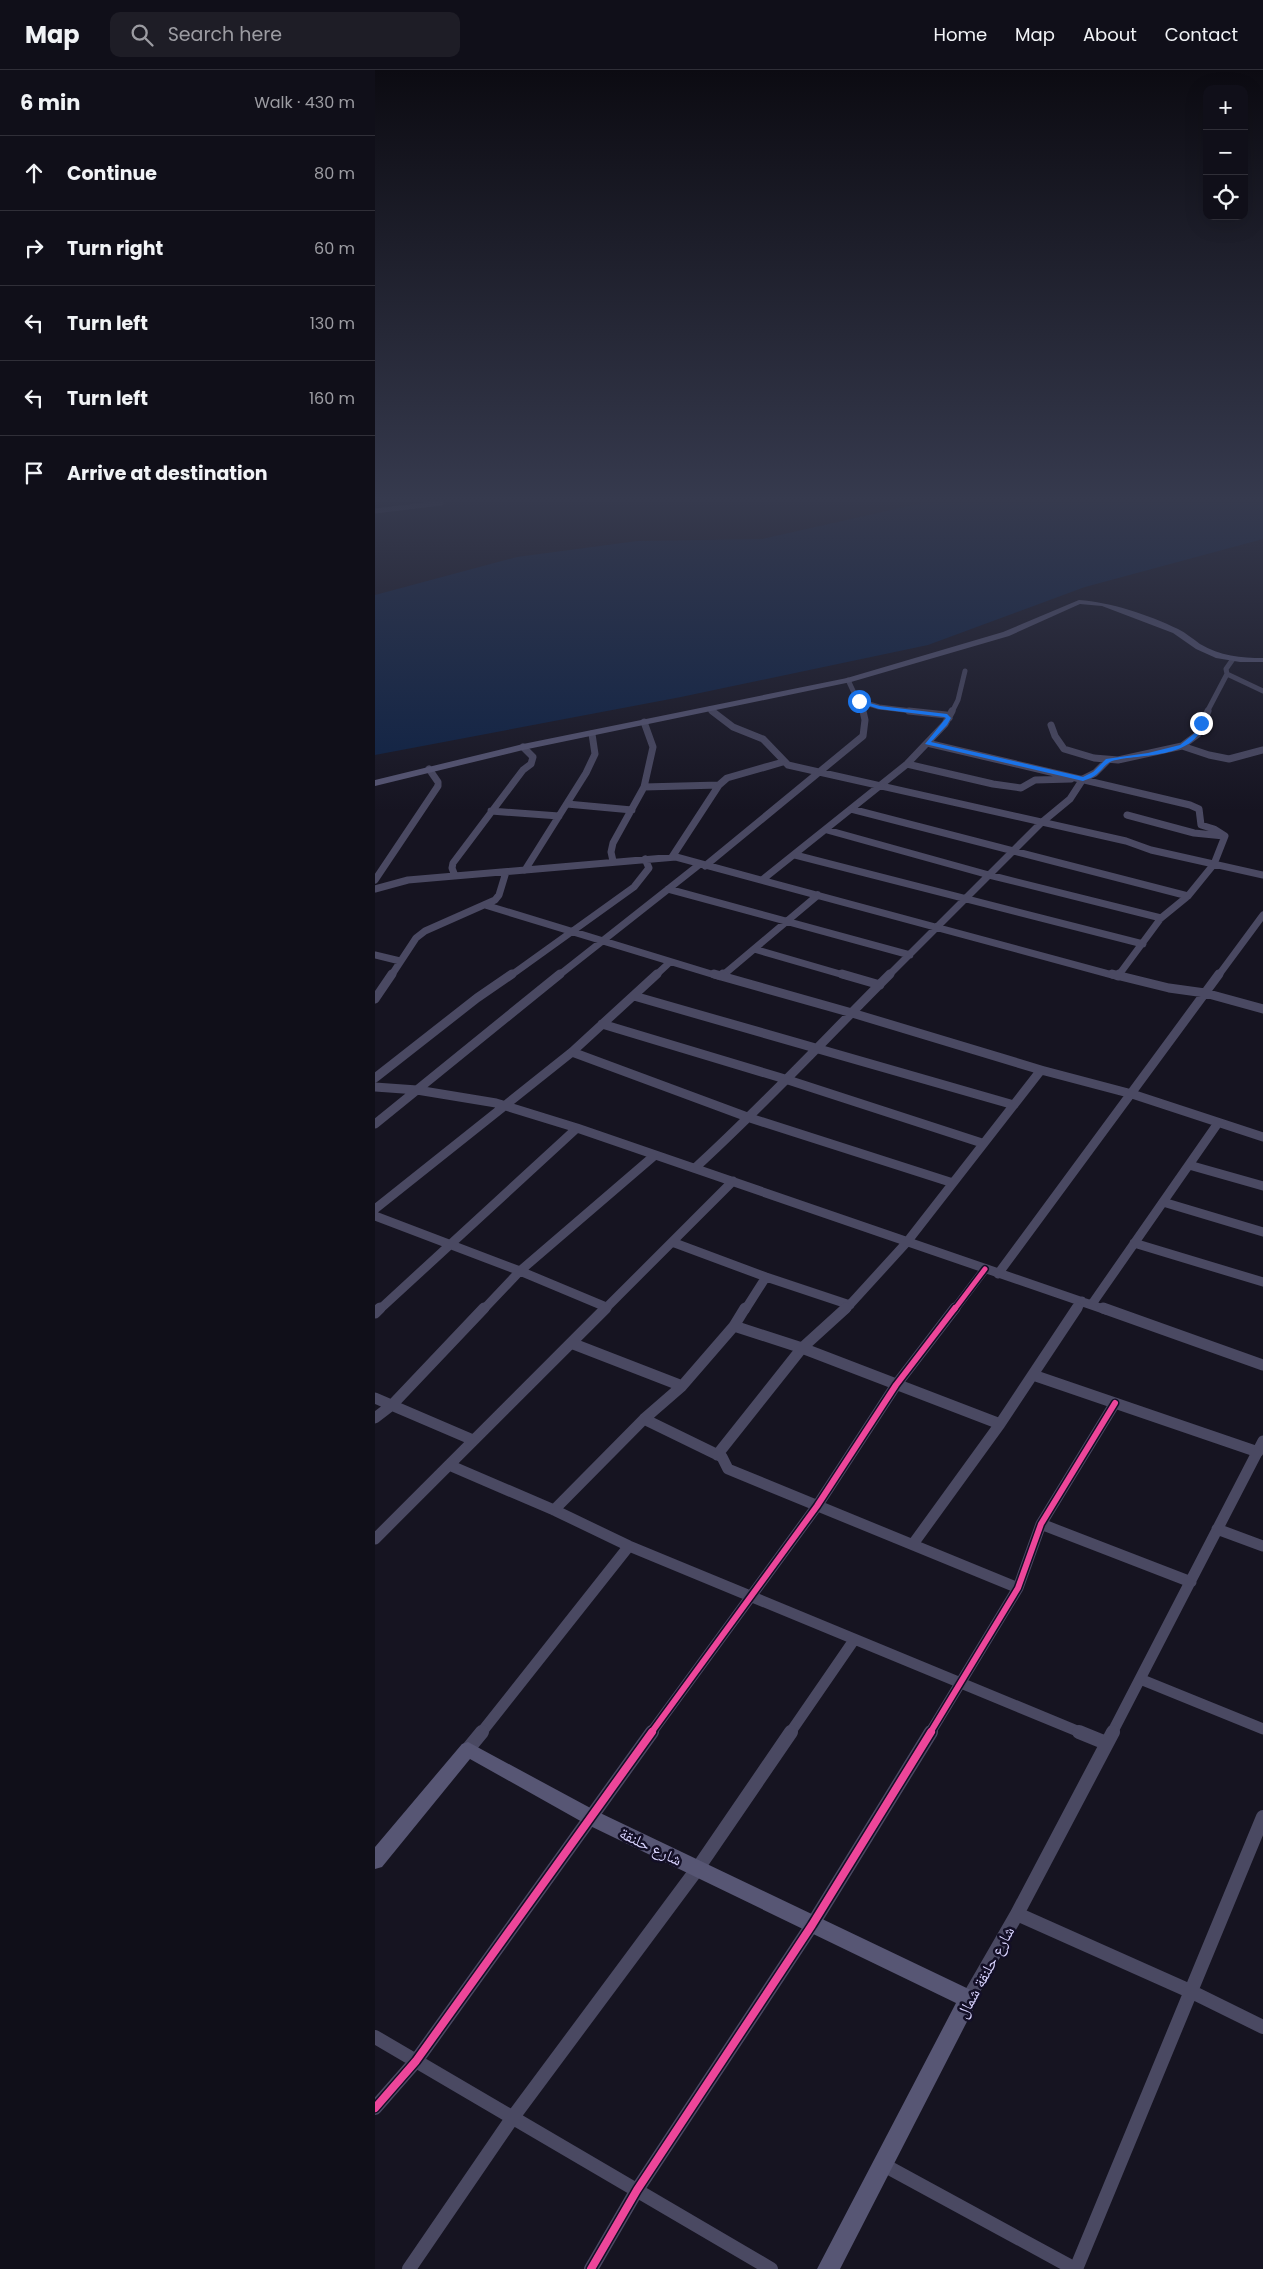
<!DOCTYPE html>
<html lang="en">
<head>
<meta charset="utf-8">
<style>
  :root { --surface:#100f19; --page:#1e1d26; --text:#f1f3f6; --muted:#9c9ca2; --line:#302f38 }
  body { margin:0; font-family:Poppins,"Noto Naskh Arabic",sans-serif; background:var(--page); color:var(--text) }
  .controls { position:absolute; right:15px; top:15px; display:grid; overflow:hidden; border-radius:10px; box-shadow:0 5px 20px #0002 }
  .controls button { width:45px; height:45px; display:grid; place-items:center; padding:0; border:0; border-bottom:1px solid var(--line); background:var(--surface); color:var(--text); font:25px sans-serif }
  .stop { position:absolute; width:15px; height:15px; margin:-11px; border:4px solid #1a73e8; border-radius:50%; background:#fff }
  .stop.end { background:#1a73e8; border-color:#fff; box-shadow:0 1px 5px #0008 }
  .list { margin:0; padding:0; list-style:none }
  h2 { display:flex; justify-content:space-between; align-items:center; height:65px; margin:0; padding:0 20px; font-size:21px }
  h2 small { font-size:16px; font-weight:400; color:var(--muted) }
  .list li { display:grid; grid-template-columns:32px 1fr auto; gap:15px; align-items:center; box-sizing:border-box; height:75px; padding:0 20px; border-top:1px solid var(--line) }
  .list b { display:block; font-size:19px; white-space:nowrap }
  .list em { font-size:16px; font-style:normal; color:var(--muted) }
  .icon { flex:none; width:28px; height:28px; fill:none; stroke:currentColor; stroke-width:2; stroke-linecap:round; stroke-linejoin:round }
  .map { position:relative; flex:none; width:888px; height:2199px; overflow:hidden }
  header { display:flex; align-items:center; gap:30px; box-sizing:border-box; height:70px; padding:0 25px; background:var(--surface); border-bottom:1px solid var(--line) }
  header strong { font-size:24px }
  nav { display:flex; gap:28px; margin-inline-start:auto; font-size:18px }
  .search { width:350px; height:45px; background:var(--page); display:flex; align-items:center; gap:12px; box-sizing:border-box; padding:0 18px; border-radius:10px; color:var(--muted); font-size:19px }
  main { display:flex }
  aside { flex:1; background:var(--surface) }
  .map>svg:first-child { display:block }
  .water { fill:#0d2144 }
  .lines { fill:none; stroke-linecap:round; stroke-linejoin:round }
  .street-far4 { stroke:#4a4962; stroke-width:5 }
  .street-far3 { stroke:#4a4962; stroke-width:7 }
  .street-far2 { stroke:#4a4962; stroke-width:9 }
  .street-far1 { stroke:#4a4962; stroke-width:11 }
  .street { stroke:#4a4962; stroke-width:14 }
  .secondary { fill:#575674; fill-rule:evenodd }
  .cycleway-far2-casing { stroke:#130f26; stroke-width:8 }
  .cycleway-far1-casing { stroke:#130f26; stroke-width:9 }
  .cycleway-casing { stroke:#130f26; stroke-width:11 }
  .cycleway-far2 { stroke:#ed469a; stroke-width:5 }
  .cycleway-far1 { stroke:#ed469a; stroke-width:6 }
  .cycleway { stroke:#ed469a; stroke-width:8 }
  .route { fill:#1a73e8 }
  .labels { text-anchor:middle; stroke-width:5; stroke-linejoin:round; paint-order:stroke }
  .near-street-label { font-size:16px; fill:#d9d4ff; stroke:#130f26 }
</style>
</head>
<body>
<header>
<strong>Map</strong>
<div class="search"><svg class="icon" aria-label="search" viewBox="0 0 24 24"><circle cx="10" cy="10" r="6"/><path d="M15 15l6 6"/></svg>Search here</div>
<nav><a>Home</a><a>Map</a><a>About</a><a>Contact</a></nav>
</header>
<main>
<aside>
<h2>6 min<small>Walk · 430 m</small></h2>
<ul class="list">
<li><svg class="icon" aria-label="ahead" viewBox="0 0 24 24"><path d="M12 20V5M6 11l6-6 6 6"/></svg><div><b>Continue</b></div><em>80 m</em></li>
<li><svg class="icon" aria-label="right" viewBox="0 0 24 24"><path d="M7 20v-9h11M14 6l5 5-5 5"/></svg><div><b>Turn right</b></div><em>60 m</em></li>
<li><svg class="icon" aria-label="left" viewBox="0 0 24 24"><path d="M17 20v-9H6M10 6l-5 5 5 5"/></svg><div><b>Turn left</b></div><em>130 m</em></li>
<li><svg class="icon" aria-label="left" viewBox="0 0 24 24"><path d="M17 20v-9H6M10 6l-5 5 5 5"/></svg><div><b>Turn left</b></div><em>160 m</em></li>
<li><svg class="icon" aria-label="arrive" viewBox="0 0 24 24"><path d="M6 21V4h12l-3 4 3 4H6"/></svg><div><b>Arrive at destination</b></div></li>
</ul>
</aside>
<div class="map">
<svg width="888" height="2199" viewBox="0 0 888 2199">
  <rect width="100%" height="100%" fill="#161421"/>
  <path class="water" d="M 547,433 L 888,433 L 888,469 L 710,517 L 553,575 L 306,627 L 0,685 L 0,525 L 142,487 L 262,471 L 387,469 Z"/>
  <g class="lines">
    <path class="street-far4" d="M 0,441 L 66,433
      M 858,589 L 851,599 L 852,604 L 888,621
      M 473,610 L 488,642
      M 484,631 L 504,637 L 545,642
      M 335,639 L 339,642
      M 577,642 L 583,630 L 590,601
      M 832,642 L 852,604"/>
    <path class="street-far3" d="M 337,641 L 358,657 L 388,669 L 413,695 L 751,771 L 776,780 L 888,805
      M 534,641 L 571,645 L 574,648
      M 676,655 L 680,666 L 689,679 L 719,688 L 743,690 L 807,676 L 823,664 L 833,641
      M 552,673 L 815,735 L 824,739 L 826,755 L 839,759 L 850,766 L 839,794 L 813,826 L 786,848 L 743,906
      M 807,676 L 834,685 L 854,689 L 888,680
      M 532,694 L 618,714 L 646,718 L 660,710 L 696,709
      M 269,717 L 344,715
      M 192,734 L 257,740
      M 476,739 L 813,826
      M 116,741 L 184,746
      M 752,745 L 819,763 L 849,766
      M 452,760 L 614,805 L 786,848
      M 420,785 L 768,874
      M 297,787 L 344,715 L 352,708 L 408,692
      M 238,791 L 236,782 L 238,773 L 269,717 L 278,677 L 269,652
      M 330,796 L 488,666 L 490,650 L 488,641
      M 150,800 L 211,703 L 220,684 L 217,664
      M 80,806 L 77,798 L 78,793 L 148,700 L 156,694 L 158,687 L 148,677
      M 0,810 L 63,716 L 63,712 L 54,699
      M 387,810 L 532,694 L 570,654 L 577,641
      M 0,819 L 33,810 L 301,787 L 741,906
      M 293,819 L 535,885
      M 110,835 L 343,906
      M 379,879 L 472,906
      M 0,885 L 25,891
      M 16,906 L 41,868 L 50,861 L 120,830 L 124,825 L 131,802
      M 135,906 L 259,817 L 274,798 L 270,789
      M 183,906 L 325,794
      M 280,906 L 295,892
      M 347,906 L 443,825
      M 513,906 L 666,753 L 695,729 L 708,709 L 720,703 L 733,690
      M 843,906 L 888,845"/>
    <path class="street-far2" d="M 339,904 L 477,943 L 666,1000 L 757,1024 L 888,1067
      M 467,904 L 505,915
      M 737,904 L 794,918 L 830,923 L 888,939
      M 346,906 L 348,904
      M 743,906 L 744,904
      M 259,926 L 639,1035
      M 0,929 L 17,904
      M 227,954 L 410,1009 L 607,1073
      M 197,982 L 375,1048 L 578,1113
      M 0,1008 L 102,928 L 137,904
      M 0,1017 L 42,1020 L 121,1033 L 202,1058 L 731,1240
      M 0,1054 L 185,904
      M 814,1095 L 888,1116
      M 320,1098 C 388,1036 450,969 515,904
      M 788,1132 L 888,1162
      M 0,1139 L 197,982 L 282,904
      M 0,1146 L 145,1201 L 231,1237
      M 297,1172 L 391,1207 L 475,1235
      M 759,1173 L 888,1212
      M 623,1204 L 844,904
      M 717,1234 L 843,1053
      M 4,1240 L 202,1058
      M 108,1240 L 145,1201 L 280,1085
      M 229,1240 L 358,1111
      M 370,1240 L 391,1207
      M 470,1240 L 532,1172 L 666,1000
      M 579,1240 L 610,1199
      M 701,1240 L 707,1231"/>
    <path class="street-far1" d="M 728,1238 L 888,1295
      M 0,1243 L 5,1238
      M 359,1256 L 427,1278 L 625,1354
      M 196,1273 L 307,1316
      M 658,1305 L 883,1382
      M 0,1328 L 98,1370
      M 0,1348 L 17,1335 L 109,1238
      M 269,1349 L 347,1387 L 353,1399 L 643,1518
      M 342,1385 L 427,1278 L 471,1238
      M 74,1395 L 179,1440 L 254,1476 L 707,1663
      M 179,1440 L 269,1349 L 307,1316 L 359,1256 L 370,1238
      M 666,1454 L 816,1512
      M 842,1459 L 888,1476
      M 0,1469 L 231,1238
      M 538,1474 L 625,1354 L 702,1238
      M 765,1609 L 888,1659
      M 106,1663 L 254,1476
      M 276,1663 L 442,1436 L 521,1315 L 580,1238
      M 415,1663 L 479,1570
      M 555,1663 L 643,1518 L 666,1454 L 740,1333
      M 737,1663 L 888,1371"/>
    <path class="street" d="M 704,1662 L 731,1673
      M 93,1679 L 107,1662
      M 642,1844 L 738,1662
      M 593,1929 L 642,1844 L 817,1922 L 888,1957
      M 0,1967 L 396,2199
      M 0,2038 L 41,1991 L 277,1662
      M 507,2094 L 700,2199
      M 34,2199 L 138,2047 L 323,1798 L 416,1662
      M 216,2199 L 262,2120 L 437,1855 L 556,1662
      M 701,2199 L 888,1747"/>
    <path class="secondary" d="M 704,530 C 735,532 774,545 803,559 C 811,563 818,569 825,574 C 845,586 866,588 888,588 L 888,592 L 865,592 L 841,588 L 821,579 L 798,563 L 727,536 L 705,534 L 634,566 L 476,612 L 148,680 L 0,716 L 0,710 L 148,674 L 472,608 L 628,562 Z
      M 93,1672 L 221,1741 L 600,1922 L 603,1929 L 600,1936 L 465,2199 L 442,2199 L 581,1933 L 209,1753 L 95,1689 L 7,1797 L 0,1799 L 0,1777 L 87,1674 Z"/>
    <defs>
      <path id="cycleway-far2" d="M 579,1240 L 610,1199"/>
      <path id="cycleway-far1" d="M 276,1663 L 442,1436 L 521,1315 L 580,1238
        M 555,1663 L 643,1518 L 666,1454 L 740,1333"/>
      <path id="cycleway" d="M 0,2038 L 41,1991 L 277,1662
        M 216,2199 L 262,2120 L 437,1855 L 556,1662"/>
    </defs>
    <use href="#cycleway-far2" class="cycleway-far2-casing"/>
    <use href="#cycleway-far1" class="cycleway-far1-casing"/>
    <use href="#cycleway" class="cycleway-casing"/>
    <use href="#cycleway-far2" class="cycleway-far2"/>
    <use href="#cycleway-far1" class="cycleway-far1"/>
    <use href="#cycleway" class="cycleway"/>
  </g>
  <linearGradient id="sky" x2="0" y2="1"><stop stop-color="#0c0b12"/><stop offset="0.58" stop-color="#363a4e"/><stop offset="1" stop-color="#363a4e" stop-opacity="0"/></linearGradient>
  <rect width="888" height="741" fill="url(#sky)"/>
  <path class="route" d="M 484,630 L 505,636 L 572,644 L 576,648 L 572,655 L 556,672 L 708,707 L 718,702 L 731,689 L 773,683 L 805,675 L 820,663 L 824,652 L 829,653 C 818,690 767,683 737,691 C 731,693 727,700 722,704 C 719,707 713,709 708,711 L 550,674 L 571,648 L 569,647 L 504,639 L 482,632 Z"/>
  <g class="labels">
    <g class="near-street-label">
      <text transform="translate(276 1776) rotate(26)" y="6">شارع حلنقة</text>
      <text transform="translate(610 1902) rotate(-61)" y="6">شارع حلنقة شمال</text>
    </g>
  </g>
</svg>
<div class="controls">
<button>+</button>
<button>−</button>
<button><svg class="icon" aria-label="locate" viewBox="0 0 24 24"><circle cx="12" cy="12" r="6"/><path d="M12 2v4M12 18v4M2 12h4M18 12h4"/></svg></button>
</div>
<div class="stop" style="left:484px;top:631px"></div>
<div class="stop end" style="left:826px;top:653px"></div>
</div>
</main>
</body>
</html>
